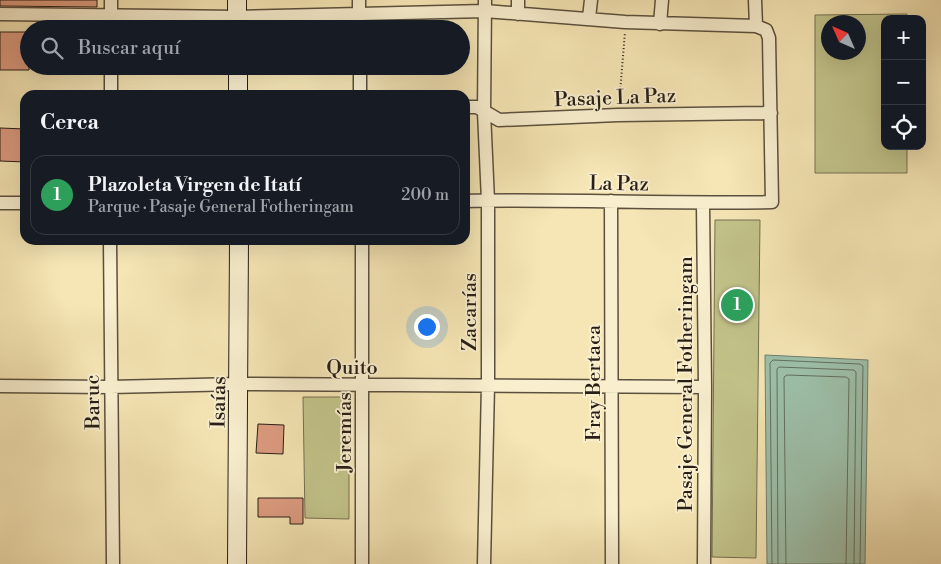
<!DOCTYPE html>
<html lang="es">
<head>
<meta charset="utf-8">
<style>
  :root { --surface:#171b24; --page:#20242c; --text:#f1f3f6; --muted:#9ea1a6; --line:#363941; --accent:#7c3aed }
  body { margin:0; font-family:"Libre Bodoni",serif; background:var(--page); color:var(--text) }
  .controls { position:absolute; right:15px; top:15px; display:grid; overflow:hidden; border-radius:10px; box-shadow:0 5px 20px #0002 }
  .controls button { width:45px; height:45px; display:grid; place-items:center; padding:0; border:0; border-bottom:1px solid var(--line); background:var(--surface); color:var(--text); font:25px sans-serif }
  .compass { position:absolute; left:821px; top:15px; width:45px; height:45px; border-radius:50%; background:var(--surface); box-shadow:0 5px 20px #0002; rotate:315deg }
  .you { position:absolute; left:426px; top:326px; width:18px; height:18px; margin:-12px; border:4px solid #fff; border-radius:50%; background:#1a73e8; box-shadow:0 0 0 8px #1a73e833 }
  .badge { display:grid; place-items:center; width:32px; height:32px; border-radius:50%; background:var(--accent); color:#fff; font-size:16px; font-weight:700 }
  .pin { position:absolute; translate:-50% -50%; border:2px solid #fff; box-shadow:0 1px 5px #0006 }
  .list { margin:0; padding:0; list-style:none }
  h2 { display:flex; justify-content:space-between; align-items:center; height:65px; margin:0; padding:0 20px; font-size:21px }
  h2 small { font-size:16px; font-weight:400; color:var(--muted) }
  .list li { display:grid; grid-template-columns:32px 1fr auto; gap:15px; align-items:center; box-sizing:border-box; height:80px; margin:0 10px 10px; padding:0 10px; border:1px solid var(--line); border-radius:15px }
  .list b { display:block; font-size:19px; white-space:nowrap }
  .list p { margin:0; font-size:16px; white-space:nowrap; color:var(--muted) }
  .list em { font-size:16px; font-style:normal; color:var(--muted) }
  .icon { flex:none; width:28px; height:28px; fill:none; stroke:currentColor; stroke-width:2; stroke-linecap:round; stroke-linejoin:round }
  .map { position:relative; flex:none; width:941px; height:564px; overflow:hidden }
  .search { position:absolute; background:var(--surface); box-shadow:0 5px 20px #0002; left:20px; top:20px; width:450px; height:55px; display:flex; align-items:center; gap:12px; box-sizing:border-box; padding:0 18px; border-radius:28px; color:var(--muted); font-size:19px }
  .panel { position:absolute; background:var(--surface); box-shadow:0 5px 20px #0002; left:20px; top:90px; width:450px; height:155px; border-radius:15px }
  .map>svg:first-child { display:block }
  .green { fill:#c2c38a; stroke:#747050; fill-rule:evenodd }
  .water { fill:#9dc0aa; stroke:#6e7f6f }
  .lines { fill:none; stroke-linecap:round; stroke-linejoin:round }
  .shore { stroke:#626f60; stroke-width:1 }
  .building { fill:#de9c81; stroke:#271e16 }
  .street-casing { stroke:#5b503e; stroke-width:15 }
  .secondary-casing { stroke:#271e16; stroke-width:20 }
  .path { stroke:#271e16; stroke-width:2; stroke-dasharray:1 2.5; stroke-linecap:butt }
  .street { stroke:#f9efcf; stroke-width:12 }
  .secondary { stroke:#f9efcf; stroke-width:18 }
  .labels { text-anchor:middle; stroke-width:4; stroke-linejoin:round; paint-order:stroke }
  .street-label { font-size:20px; fill:#271e16; stroke:#f9efcf }
</style>
</head>
<body>
<div class="map">
<svg width="941" height="564" viewBox="0 0 941 564">
  <rect width="100%" height="100%" fill="#f6e6b5"/>
  <filter id="stains"><feTurbulence type="fractalNoise" baseFrequency=".004" numOctaves="4"/><feColorMatrix values="0 0 0 0 .2 0 0 0 0 .09 0 0 0 0 .02 0 0 0 .5 -.17"/></filter>
  <radialGradient id="worn" r=".72"><stop offset=".6" stop-color="#630" stop-opacity="0"/><stop offset="1" stop-color="#630" stop-opacity=".3"/></radialGradient>
  <path class="green" d="M 907,14 L 907,19 L 885,19 L 885,146 L 907,146 L 907,173 L 815,173 L 815,15 ZM 858,22 L 858,52 L 828,52 L 828,22 Z
    M 349,24 L 349,29 L 263,29 L 263,25 Z
    M 264,66 L 349,66 L 349,72 L 264,73 Z
    M 715,220 L 760,220 L 756,558 L 712,557 Z
    M 303,397 L 349,397 L 349,519 L 305,518 Z"/>
  <path class="water" d="M 765,355 L 868,360 L 865,564 L 767,564 Z"/>
  <g class="lines">
    <path class="shore" d="M 772,564 L 770,363 L 773,360 L 860,364 L 863,366 L 860,564
      M 778,564 L 777,369 L 779,367 L 854,370 L 856,372 L 854,564
      M 786,564 L 784,377 L 787,375 L 846,377 L 849,379 L 846,564"/>
  </g>
  <path class="building" d="M 0,0 L 97,0 L 97,7 L 0,6 Z
    M 0,32 L 29,32 L 29,70 L 0,70 Z
    M 0,128 L 25,129 L 25,162 L 0,161 Z
    M 258,424 L 284,425 L 283,454 L 256,453 Z
    M 258,498 L 303,498 L 303,524 L 290,524 L 290,517 L 258,517 Z"/>
  <g class="lines">
    <defs>
      <path id="street" d="M 359,0 L 359,29
        M 755,0 L 756,26
        M 0,14 L 237,17 L 485,11 L 625,22 L 756,26 L 766,30 L 769,38 L 772,202 C 670,204 567,199 465,201
        M 518,14 L 518,0
        M 589,18 L 591,0
        M 660,24 L 662,0
        M 111,29 L 111,0
        M 360,66 L 360,95
        M 111,95 L 111,66
        M 465,107 L 477,107 L 499,120 L 618,115 L 771,113
        M 611,201 L 612,564
        M 0,203 L 25,203
        M 703,204 L 705,387 L 704,564
        M 110,240 L 113,564
        M 0,386 L 110,387 L 239,384 L 705,387
        M 362,564 L 362,240
        M 484,564 L 488,385 L 488,201 L 484,112 L 485,0"/>
      <path id="secondary" d="M 237,0 L 237,29
        M 238,66 L 238,95
        M 237,564 L 239,240"/>
    </defs>
    <use href="#street" class="street-casing"/>
    <use href="#secondary" class="secondary-casing"/>
    <path class="path" d="M 619,105 L 625,32"/>
    <use href="#street" class="street"/>
    <use href="#secondary" class="secondary"/>
  </g>
  <g class="labels">
    <g class="street-label">
      <text transform="translate(615 97) rotate(-2)" y="7">Pasaje La Paz</text>
      <text transform="translate(619 183) rotate(1)" y="7">La Paz</text>
      <text transform="translate(469 312) rotate(-90)" y="7">Zacarías</text>
      <text x="352" y="374">Quito</text>
      <text transform="translate(593 383) rotate(-90)" y="7">Fray Bertaca</text>
      <text transform="translate(685 384) rotate(-90)" y="7">Pasaje General Fotheringam</text>
      <text transform="translate(92 402) rotate(-91)" y="7">Baruc</text>
      <text transform="translate(218 402) rotate(-89)" y="7">Isaías</text>
      <text transform="translate(344 432) rotate(-90)" y="7">Jeremías</text>
    </g>
  </g>
  <rect width="100%" height="100%" filter="url(#stains)"/>
  <rect width="100%" height="100%" fill="url(#worn)"/>
</svg>
<div class="controls">
<button>+</button>
<button>−</button>
<button><svg class="icon" aria-label="locate" viewBox="0 0 24 24"><circle cx="12" cy="12" r="6"/><path d="M12 2v4M12 18v4M2 12h4M18 12h4"/></svg></button>
</div>
<svg class="compass" viewBox="-18 -18 36 36"><path d="M0-13l5 13h-10z" fill="#e53935"/><path d="M0 13l5-13h-10z" fill="#9ea1a6"/></svg>
<div class="you"></div>
<div class="pin badge" style="left:737px;top:305px;background:#2e9e5b">1</div>
<div class="search"><svg class="icon" aria-label="search" viewBox="0 0 24 24"><circle cx="10" cy="10" r="6"/><path d="M15 15l6 6"/></svg>Buscar aquí</div>
<section class="panel">
<h2>Cerca<small></small></h2>
<ul class="list">
<li><span class="badge" style="background:#2e9e5b">1</span><div><b>Plazoleta Virgen de Itatí</b><p>Parque · Pasaje General Fotheringam</p></div><em>200 m</em></li>
</ul>
</section>
</div>
</body>
</html>
